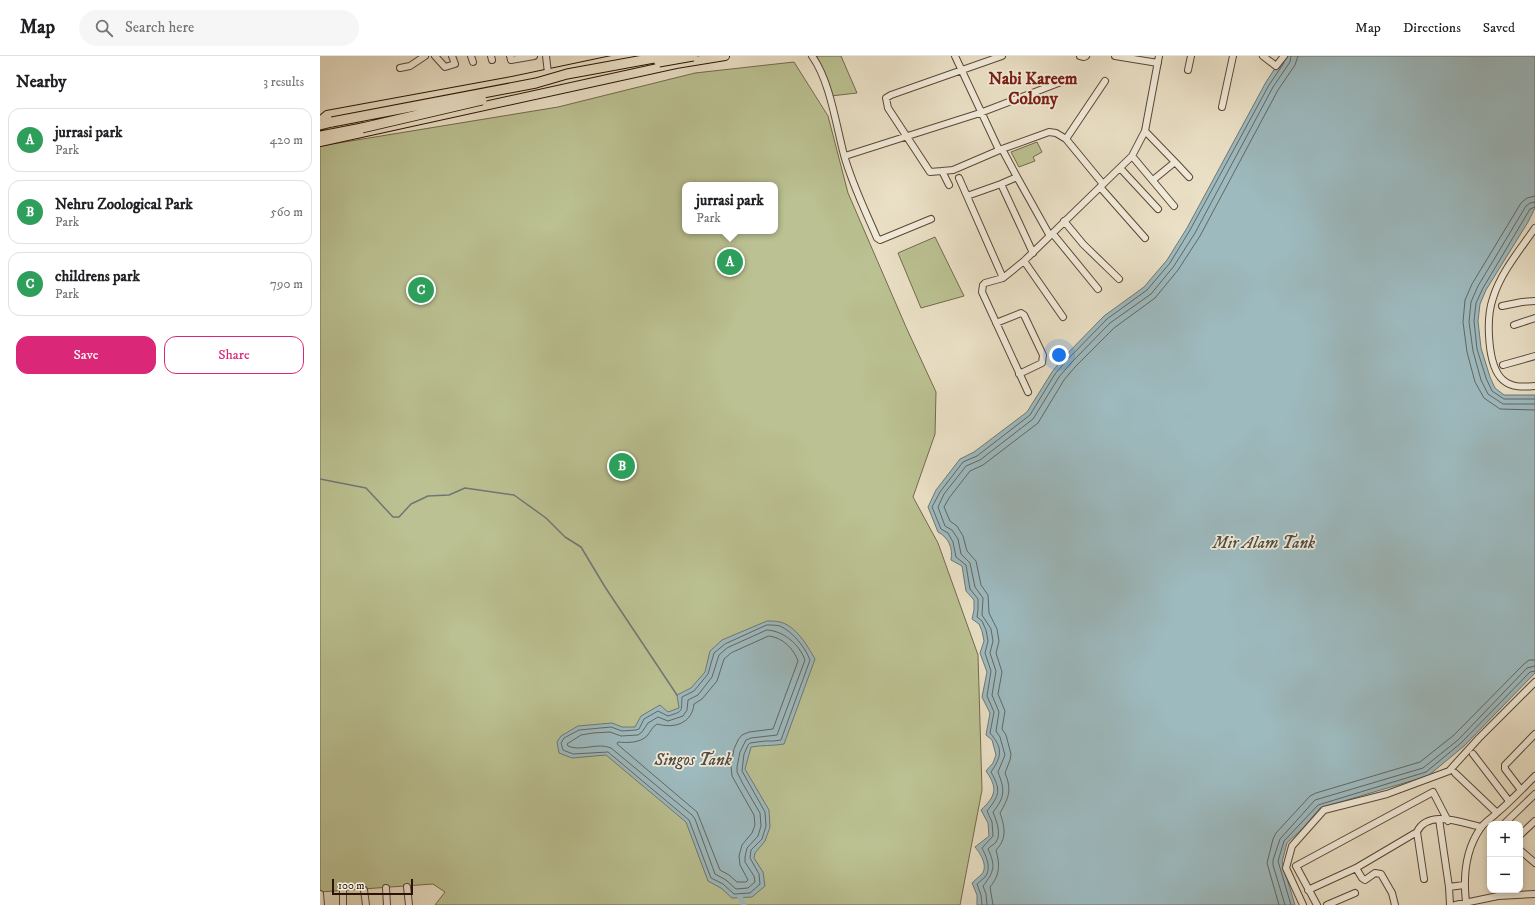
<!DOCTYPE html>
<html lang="en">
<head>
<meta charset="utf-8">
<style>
  :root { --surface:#fff; --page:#f6f6f6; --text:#202124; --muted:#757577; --line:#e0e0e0; --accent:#db2777 }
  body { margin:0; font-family:"IM FELL DW Pica",serif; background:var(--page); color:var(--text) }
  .controls { position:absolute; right:12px; bottom:12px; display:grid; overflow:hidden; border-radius:8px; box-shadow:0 2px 6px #0003 }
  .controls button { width:36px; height:36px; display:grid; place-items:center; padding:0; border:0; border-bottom:1px solid var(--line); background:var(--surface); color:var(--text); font:20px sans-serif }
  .scale { position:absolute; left:12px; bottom:10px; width:81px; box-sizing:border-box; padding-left:4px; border:2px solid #2b1305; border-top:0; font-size:11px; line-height:14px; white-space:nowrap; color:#2b1305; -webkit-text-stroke:3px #f1ebda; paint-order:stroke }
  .you { position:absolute; left:739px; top:299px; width:14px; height:14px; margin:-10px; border:3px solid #fff; border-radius:50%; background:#1a73e8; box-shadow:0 0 0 6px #1a73e833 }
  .badge { display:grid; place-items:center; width:26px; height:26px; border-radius:50%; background:var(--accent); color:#fff; font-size:13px; font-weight:700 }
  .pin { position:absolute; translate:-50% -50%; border:2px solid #fff; box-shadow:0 1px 4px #0006 }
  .popup { position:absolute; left:362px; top:126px; width:96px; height:52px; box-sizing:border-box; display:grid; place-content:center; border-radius:8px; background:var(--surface); filter:drop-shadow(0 1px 3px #0005); font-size:13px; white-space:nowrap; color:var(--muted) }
  .popup b { font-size:15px; color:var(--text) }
  .popup::after { content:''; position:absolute; left:50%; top:100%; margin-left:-8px; border:8px solid transparent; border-top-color:var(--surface) }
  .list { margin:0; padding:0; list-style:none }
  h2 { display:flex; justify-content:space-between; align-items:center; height:52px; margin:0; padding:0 16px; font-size:17px }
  h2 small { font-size:13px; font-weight:400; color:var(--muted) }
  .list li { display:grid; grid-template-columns:26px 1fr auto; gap:12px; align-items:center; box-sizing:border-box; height:64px; margin:0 8px 8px; padding:0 8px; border:1px solid var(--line); border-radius:12px }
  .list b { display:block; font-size:15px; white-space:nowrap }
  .list p { margin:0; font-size:13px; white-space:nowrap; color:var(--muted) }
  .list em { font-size:13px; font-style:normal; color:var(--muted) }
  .actions { display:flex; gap:8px; padding:12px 16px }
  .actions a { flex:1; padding:9px 0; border:1px solid var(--accent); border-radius:12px; text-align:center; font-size:14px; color:var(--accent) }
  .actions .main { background:var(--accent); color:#fff }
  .icon { flex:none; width:22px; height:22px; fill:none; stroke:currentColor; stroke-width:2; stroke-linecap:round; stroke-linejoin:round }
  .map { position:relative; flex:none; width:1215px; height:849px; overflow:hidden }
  header { display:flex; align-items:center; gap:24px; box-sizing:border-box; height:56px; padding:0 20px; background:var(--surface); border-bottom:1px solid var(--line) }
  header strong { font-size:19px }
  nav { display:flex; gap:22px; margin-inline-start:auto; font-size:14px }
  .search { width:280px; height:36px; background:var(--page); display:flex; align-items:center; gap:10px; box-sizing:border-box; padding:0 14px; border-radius:22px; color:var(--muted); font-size:15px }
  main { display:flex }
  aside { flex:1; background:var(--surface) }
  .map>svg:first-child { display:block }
  .green { fill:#bbc192; stroke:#736a4c; fill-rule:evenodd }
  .water { fill:#9dbabf; stroke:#6f7775 }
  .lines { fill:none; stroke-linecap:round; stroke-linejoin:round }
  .shore { stroke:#646662; stroke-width:1 }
  .stream { stroke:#6f7775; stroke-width:1.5 }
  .canal { stroke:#9dbabf; stroke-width:5.5 }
  .minor-casing { stroke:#5b4635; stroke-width:8 }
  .major-casing { stroke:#2b1305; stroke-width:10 }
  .highway-casing { stroke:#2b1305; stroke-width:11 }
  .minor { stroke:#f1ebda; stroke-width:6 }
  .major { stroke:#eae0c6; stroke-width:8 }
  .highway { stroke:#eae0c6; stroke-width:9 }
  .highway-bridge-casing { stroke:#2b1305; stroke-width:11; stroke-linecap:butt }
  .highway-bridge { stroke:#eae0c6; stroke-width:9 }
  .labels { text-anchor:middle; stroke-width:3.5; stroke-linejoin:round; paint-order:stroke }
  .neighbourhood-label { font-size:17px; font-weight:bold; fill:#7a1f14; stroke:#f1ebda }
  .water-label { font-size:17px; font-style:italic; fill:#534d46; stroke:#f1ebda }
</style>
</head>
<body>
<header>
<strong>Map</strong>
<div class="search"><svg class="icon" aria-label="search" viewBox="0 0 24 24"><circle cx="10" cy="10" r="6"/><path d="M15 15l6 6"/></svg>Search here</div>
<nav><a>Map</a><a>Directions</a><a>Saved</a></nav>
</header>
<main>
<aside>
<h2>Nearby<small>3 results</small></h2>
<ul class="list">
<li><span class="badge" style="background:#2e9e5b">A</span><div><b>jurrasi park</b><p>Park</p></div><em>420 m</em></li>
<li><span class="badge" style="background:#2e9e5b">B</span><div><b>Nehru Zoological Park</b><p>Park</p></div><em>560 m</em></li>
<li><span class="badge" style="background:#2e9e5b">C</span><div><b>childrens park</b><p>Park</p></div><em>790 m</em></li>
</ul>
<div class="actions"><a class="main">Save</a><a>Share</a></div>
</aside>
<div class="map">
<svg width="1215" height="849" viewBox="0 0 1215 849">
  <rect width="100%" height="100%" fill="#eae0c6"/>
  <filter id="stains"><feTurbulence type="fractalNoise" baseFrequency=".005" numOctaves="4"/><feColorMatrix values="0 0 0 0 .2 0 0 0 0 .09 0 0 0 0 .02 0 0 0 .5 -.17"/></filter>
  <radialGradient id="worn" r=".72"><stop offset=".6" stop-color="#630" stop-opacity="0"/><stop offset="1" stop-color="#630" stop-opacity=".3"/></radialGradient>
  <path class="green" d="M 497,0 L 521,0 L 537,37 L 511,40 Z
    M 474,6 L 508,60 L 528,137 L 586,271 L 616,336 L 615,378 L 593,441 L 618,487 L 658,599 L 662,734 L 640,849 L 115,849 L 125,836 L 113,828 L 0,836 L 0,90 L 238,51 L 375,17 ZM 365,129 L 455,129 L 455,175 L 365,175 Z
    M 717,86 L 722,96 L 713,101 L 715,105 L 699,111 L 691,96 Z
    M 615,181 L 644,240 L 601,252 L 578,197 Z"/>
  <path class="water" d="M 963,0 L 1215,0 L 1215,152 L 1208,166 L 1166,234 L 1160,248 L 1158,265 L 1161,292 L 1170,321 L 1175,332 L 1184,339 L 1215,339 L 1215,617 L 1144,690 L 1108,720 L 1000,752 L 984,771 L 967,787 L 962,806 L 975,849 L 657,849 L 657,839 L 652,827 C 655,824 659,821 662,818 C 668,810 661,798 655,791 L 669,780 L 668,767 L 661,754 C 676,740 678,732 666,715 L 673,707 L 676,699 L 672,684 L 666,679 L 670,657 L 662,641 L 667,616 L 660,597 L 664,585 L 662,575 L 659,568 L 652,563 L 654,554 L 654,544 L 646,535 L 642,510 L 631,504 C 633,492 629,482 618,476 L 608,451 L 616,434 L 640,403 L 654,396 L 707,356 L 732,316 L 744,301 L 784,260 L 824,231 L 847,204 L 867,172 L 946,26 Z
    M 447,565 C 451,565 456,565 460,566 C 476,570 487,589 495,603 L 464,688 C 453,690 442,689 431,691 L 425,713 L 449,754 L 450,771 L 445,785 L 435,797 L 434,802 L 443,816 L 445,830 L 432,841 L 412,842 L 401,832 L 388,825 L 366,766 L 286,699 L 252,702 L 239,697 L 237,686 L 241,680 L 258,670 L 292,667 L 302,671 L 315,671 L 321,660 L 340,649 L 348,656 L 359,652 L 357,639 L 371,632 L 385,616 L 390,595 L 402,584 Z"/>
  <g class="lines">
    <path class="shore" d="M 1215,140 L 1207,142 L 1201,147 L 1152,228 L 1145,244 L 1143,266 L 1147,296 L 1155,326 L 1164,342 L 1180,353 L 1215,354
      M 1215,146 L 1210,147 L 1206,150 L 1158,230 L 1151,246 L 1149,266 L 1153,295 L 1161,324 L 1168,338 L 1183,348 L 1215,348
      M 1215,151 L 1210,153 L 1163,232 L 1156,247 L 1154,265 L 1157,293 L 1166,322 L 1172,335 L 1184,343 L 1215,343
      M 447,569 C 451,569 456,569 460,570 C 473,576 485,591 490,604 L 461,684 L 454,685 L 445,685 L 430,687 L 428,689 L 424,698 L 422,715 L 445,756 L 446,770 L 442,783 L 431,794 L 430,802 L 439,818 L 440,828 L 430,837 L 414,838 L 403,828 L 391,822 L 369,764 L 288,696 L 253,698 L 243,694 L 241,687 L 244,682 L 259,674 L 291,671 L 302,675 L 316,674 L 319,673 L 324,663 L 338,655 L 348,660 C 364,655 361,656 362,641 L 374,635 L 388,618 L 394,597 L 405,588 Z
      M 447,574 C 464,575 479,588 485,604 L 457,679 L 431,682 L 426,684 L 420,696 L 417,711 L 417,716 L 423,728 L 440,757 L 441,770 L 438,780 L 427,792 L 425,801 L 425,806 L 434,820 L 435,826 L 428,832 L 416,833 L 406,824 L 395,818 L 375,763 L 372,759 L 291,692 C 277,686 261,696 248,690 L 247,688 L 261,679 L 273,677 L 290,676 L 301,680 L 318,679 L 322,676 L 328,667 L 338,661 L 348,665 L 363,660 L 367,654 L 368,644 L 378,639 L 392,621 L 399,599 L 407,592 Z
      M 449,580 C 462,581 474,593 478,605 L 453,673 L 429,676 L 422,679 L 418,684 L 414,693 L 411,710 L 412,720 L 434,759 L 435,769 L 432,777 L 422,789 L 419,800 L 420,809 L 428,824 L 426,826 L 417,826 L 409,819 L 400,814 L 377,756 L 297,688 L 298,686 C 307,687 320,687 327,680 C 331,675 332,671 337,668 C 355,673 372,667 374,648 L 382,643 L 397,625 L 404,603 L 411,597 Z
      M 662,849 L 661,839 L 657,828 C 659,826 662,824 665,821 C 672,812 666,800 662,792 L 673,780 L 672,766 L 667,755 C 680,739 681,734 671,716 C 682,700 683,692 670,677 L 674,656 L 667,640 L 671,615 L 665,597 L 668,585 L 666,574 L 662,565 L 657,561 L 658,554 L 658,543 L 650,533 L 646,509 L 636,501 L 633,486 L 628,477 L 621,473 L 612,451 L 620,436 L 643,406 L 657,400 L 710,359 L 735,318 L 747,304 L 787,263 L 827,234 L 850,207 L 870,174 L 949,29 L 964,7
      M 667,849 L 666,838 L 663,830 C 674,816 676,810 668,793 C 670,790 674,789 676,786 C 682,778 676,764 673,756 C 685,741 685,734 678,716 L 685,699 L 680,681 L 676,675 L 679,656 L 672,639 L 676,615 L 670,597 L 673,585 L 671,573 L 662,559 L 663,542 L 655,531 L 650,507 L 641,498 L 638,483 L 632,474 L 625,470 L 618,451 L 624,438 L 646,410 L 660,404 L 713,363 L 739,321 L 751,307 L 790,267 L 831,238 L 854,210 L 875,177 L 953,31 L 970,6 L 971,0
      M 673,849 L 670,831 C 680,819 680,809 676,794 C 687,783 685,771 680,757 C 689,741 692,734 685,717 L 690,704 L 691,698 L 686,679 L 682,673 L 685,655 L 678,638 L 682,616 L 676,597 L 679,585 L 677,573 L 669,557 L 668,539 L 661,529 L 656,505 L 647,495 L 643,480 L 637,470 L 630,465 L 624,451 L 629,442 L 650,415 L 663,409 L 718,367 L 744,324 L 755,311 L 794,272 L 835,242 L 858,214 L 880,180 L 958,34 L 975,9 L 978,0
      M 959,849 L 947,807 L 953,783 L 956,777 L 990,740 L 996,737 L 1100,706 L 1134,679 L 1204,608 L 1209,604 L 1215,604
      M 965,849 L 953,809 L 953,804 L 960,783 L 995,744 L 1103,712 L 1138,684 L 1207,612 L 1215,610
      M 971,849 L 958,805 L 964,785 L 998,749 L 1106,716 L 1141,687 L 1210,616 L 1215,615"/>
    <path class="stream" d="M 0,423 L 46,432 L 73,461 L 79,461 L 91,448 L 108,440 L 129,439 L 145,432 L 194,439 L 226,462 L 245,481 L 261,491 L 285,531 L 357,639"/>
    <path class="canal" d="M 420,841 L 424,849"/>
    <defs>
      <path id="minor" d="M 115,0 L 125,11 L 135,8 L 132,0
        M 151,0 L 153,6
        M 171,0 L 172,4
        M 190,0 L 191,4 L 214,0
        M 226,0 L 228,17
        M 492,0 C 510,25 516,69 524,99 C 532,128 545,154 557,182 L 560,184 L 611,163
        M 635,0 L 679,94
        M 760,0 L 764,1 L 766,0
        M 795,0 L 838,7
        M 943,0 L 956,10 L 964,0
        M 80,12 L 90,10 L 105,0
        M 868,14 L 871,0
        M 902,51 L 913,0
        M 825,75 L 855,106 L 833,124
        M 746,83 L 785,25
        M 682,93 L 697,121 L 681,128 L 713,197
        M 525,100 L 660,57 L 741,26
        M 812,100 L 854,150
        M 855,106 L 869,121
        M 800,112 L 838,153
        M 622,115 L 610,116 L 568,52 L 566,42 L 571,39 L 682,0
        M 697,121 L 730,180
        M 639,122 L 683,222
        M 629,129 L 622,115 L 633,114 L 682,93 L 729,76 L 736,77 L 746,83 L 783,128
        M 780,131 L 825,182
        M 647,140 L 681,128
        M 744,165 L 763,188 L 799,223
        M 1215,172 C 1200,194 1181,216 1173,242 C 1166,262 1167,310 1183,324 C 1192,332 1204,331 1215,330
        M 733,178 L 778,233
        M 704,205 L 743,261
        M 1182,250 L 1202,246 L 1215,245
        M 676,267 L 701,257 L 704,259 L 723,299 L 722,307 L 699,318
        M 1194,269 L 1215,262
        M 1183,309 L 1215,300
        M 708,336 L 662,236 L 663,229 L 665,227 L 683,222 L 704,205 L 812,100 L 825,75 L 839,0
        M 1153,698 L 1189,745
        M 1135,717 L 1177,757
        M 1201,734 L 1185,713 L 1185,709 L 1215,678
        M 1119,763 L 1129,831 L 1130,849
        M 1184,768 L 1215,738
        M 1097,776 L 1104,823
        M 1200,779 L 1215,765
        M 1200,794 L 1215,807
        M 1036,812 L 1042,822 L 1045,824 L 1055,817 L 1061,818 L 1072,837 L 1075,849
        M 87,831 L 89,849
        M 1129,831 L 1144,829
        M 66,832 L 67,849
        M 44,834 L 46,849
        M 988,834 L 1036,812 L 1097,776 C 1108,753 1142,767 1161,771
        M 23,835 L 23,849
        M 0,838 L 1,849
        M 1146,846 C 1143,820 1145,795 1160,773 C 1164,766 1172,762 1178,756 C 1191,745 1203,732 1215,720
        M 983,849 L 966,812 L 972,790 L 1004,754 L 1067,738 L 1129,715 L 1159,682 L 1215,626
        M 997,849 L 976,810 L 1113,736 L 1128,765
        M 1007,849 L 1035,837
        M 1135,849 L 1178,840 L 1215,838"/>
      <path id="major" d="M 0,65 L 7,59 L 187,26 L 311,0
        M 0,86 L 356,8 L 405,0"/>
      <path id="highway" d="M 0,69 L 12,66
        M 0,80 L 42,72"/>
    </defs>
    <use href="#minor" class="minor-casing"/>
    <use href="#major" class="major-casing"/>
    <use href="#highway" class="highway-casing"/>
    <use href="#minor" class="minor"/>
    <use href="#major" class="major"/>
    <use href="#highway" class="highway"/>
    <defs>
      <path id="highway-bridge" d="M 339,6 L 373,0
        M 12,66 L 216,27 L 247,18 L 345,0
        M 42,72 L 162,44"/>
    </defs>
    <use href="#highway-bridge" class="highway-bridge-casing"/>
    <use href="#highway-bridge" class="highway-bridge"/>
  </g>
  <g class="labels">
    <g class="neighbourhood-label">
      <text x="713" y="28">Nabi Kareem<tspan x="713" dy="20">Colony</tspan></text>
    </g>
    <g class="water-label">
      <text x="944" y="492">Mir Alam Tank</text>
      <text x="373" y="709">Singos Tank</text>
    </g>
  </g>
  <rect width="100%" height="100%" filter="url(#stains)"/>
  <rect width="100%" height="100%" fill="url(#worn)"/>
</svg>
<div class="controls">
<button>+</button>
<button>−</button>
</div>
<div class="scale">100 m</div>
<div class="you"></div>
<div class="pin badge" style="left:410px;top:206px;background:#2e9e5b">A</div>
<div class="popup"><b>jurrasi park</b>Park</div>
<div class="pin badge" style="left:302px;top:410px;background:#2e9e5b">B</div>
<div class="pin badge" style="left:101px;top:234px;background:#2e9e5b">C</div>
</div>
</main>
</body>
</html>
